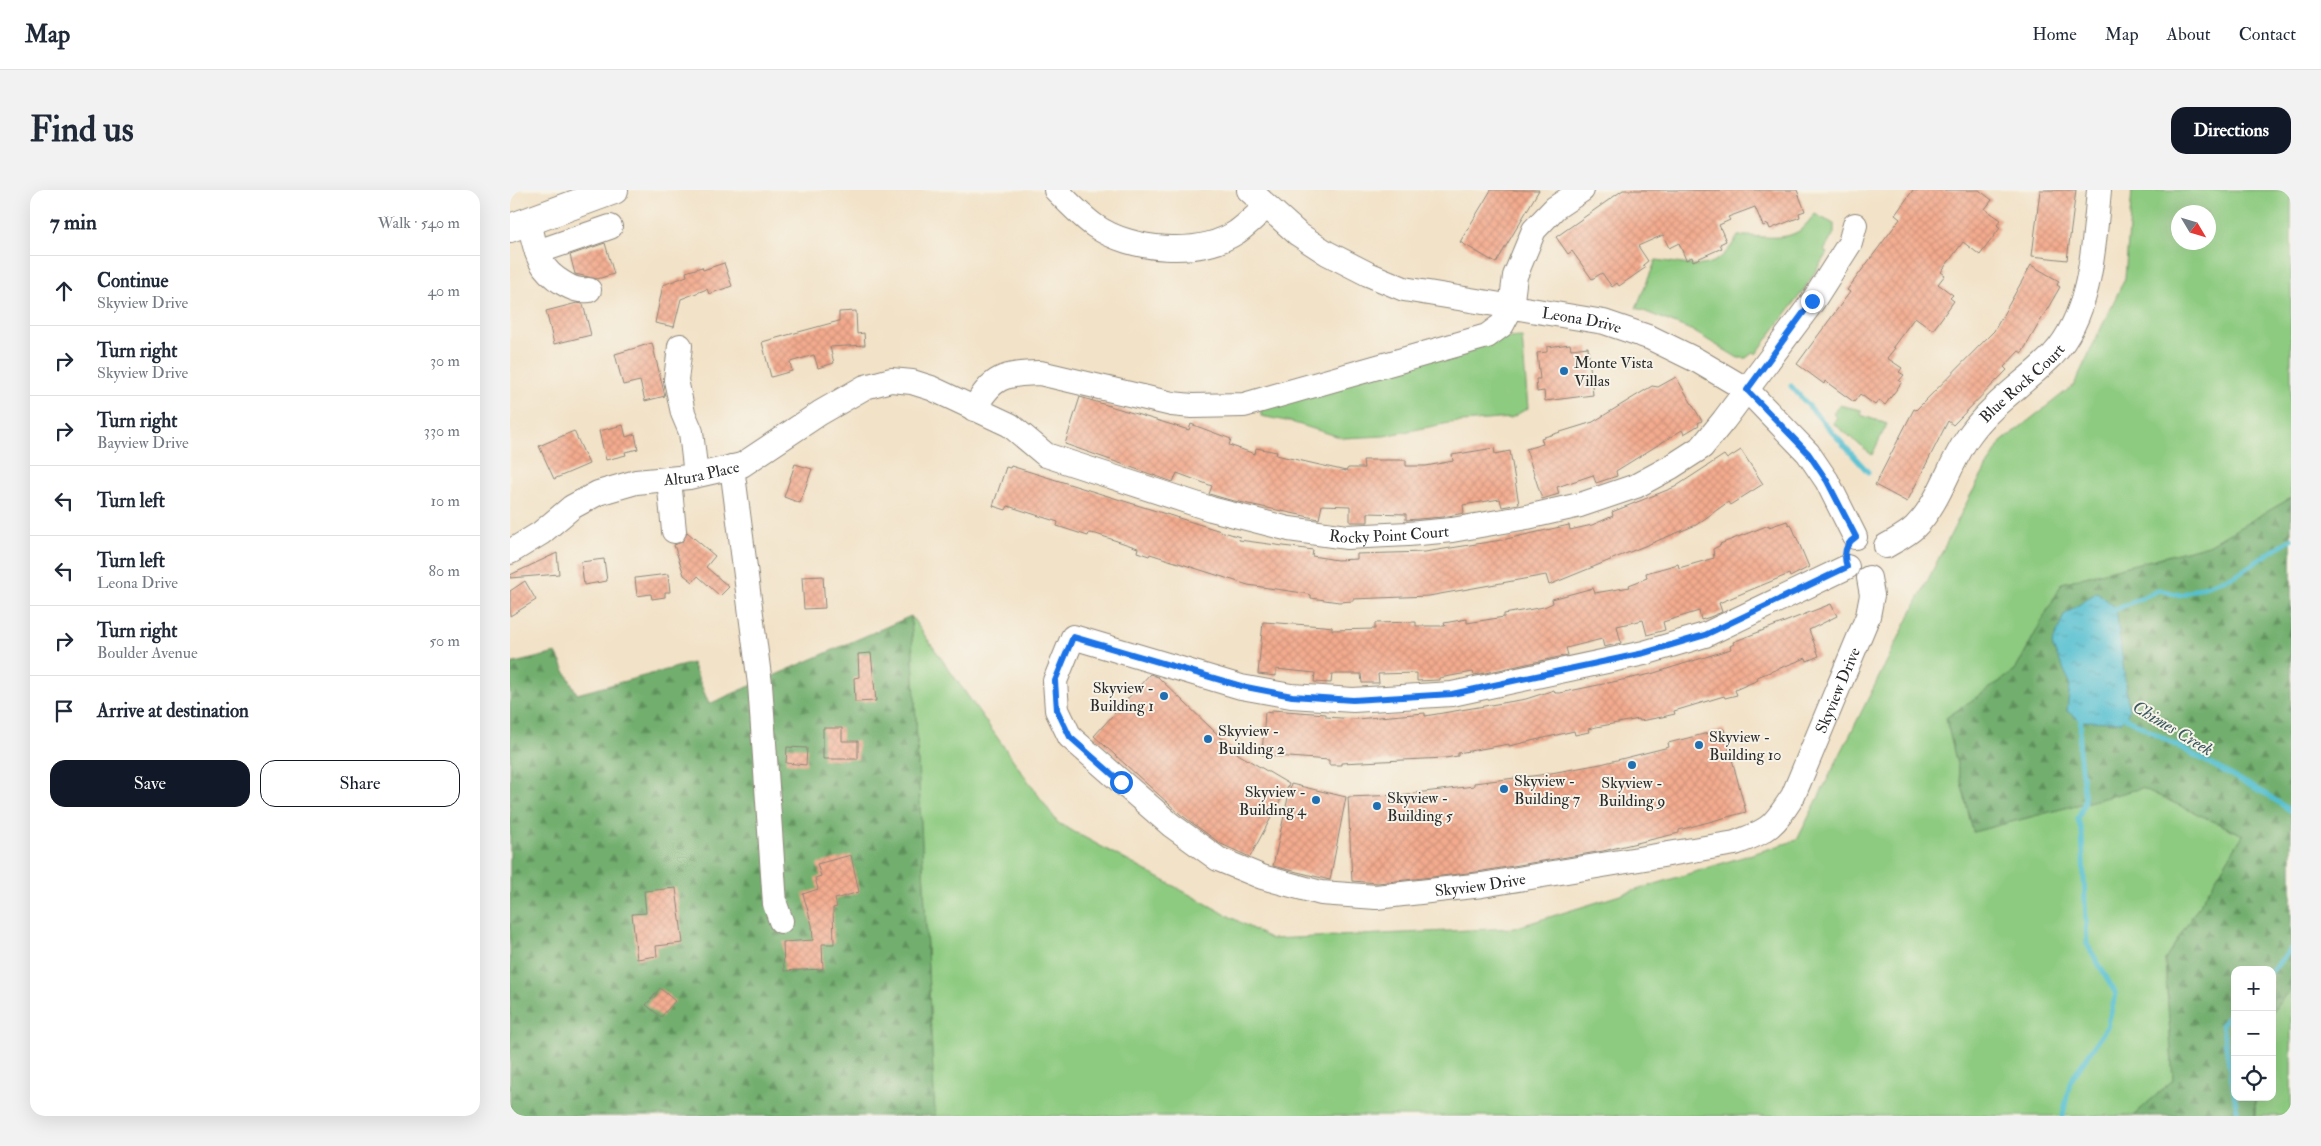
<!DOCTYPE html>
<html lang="en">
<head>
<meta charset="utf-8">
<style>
  :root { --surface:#fff; --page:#f2f2f3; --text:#1f2937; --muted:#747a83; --line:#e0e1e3; --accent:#111827 }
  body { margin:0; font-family:"IM FELL Double Pica",serif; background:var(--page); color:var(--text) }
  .controls { position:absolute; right:15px; bottom:15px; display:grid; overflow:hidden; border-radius:10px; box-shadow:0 5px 20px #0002 }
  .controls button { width:45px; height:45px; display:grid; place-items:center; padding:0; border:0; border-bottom:1px solid var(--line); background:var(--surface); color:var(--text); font:25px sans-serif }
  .compass { position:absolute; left:1661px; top:15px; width:45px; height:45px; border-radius:50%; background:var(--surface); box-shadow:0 5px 20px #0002; rotate:128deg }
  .stop { position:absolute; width:15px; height:15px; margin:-11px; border:4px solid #1a73e8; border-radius:50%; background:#fff }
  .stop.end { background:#1a73e8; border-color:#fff; box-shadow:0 1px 5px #0008 }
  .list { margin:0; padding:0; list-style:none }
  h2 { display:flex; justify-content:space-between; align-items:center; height:65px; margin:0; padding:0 20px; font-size:21px }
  h2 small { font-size:16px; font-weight:400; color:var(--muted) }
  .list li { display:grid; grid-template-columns:32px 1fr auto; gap:15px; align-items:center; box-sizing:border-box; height:70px; padding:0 20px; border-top:1px solid var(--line) }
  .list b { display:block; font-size:19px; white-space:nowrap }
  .list p { margin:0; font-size:16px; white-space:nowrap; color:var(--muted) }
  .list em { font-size:16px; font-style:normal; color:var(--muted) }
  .actions { display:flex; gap:10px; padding:15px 20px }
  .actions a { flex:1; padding:11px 0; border:1px solid var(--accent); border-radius:15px; text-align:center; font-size:18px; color:var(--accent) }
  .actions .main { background:var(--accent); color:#fff }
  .icon { flex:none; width:28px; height:28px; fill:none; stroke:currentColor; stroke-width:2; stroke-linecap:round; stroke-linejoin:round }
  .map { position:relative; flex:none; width:1781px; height:926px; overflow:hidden; border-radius:15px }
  header { display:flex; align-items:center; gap:30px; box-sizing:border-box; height:70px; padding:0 25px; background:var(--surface); border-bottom:1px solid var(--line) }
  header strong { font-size:24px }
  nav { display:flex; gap:28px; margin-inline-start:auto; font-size:18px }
  .intro { display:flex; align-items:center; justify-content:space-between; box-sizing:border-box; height:120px; padding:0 30px }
  h1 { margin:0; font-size:35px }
  .button { padding:12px 22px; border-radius:15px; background:var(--accent); color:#fff; font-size:18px; font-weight:700 }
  main { display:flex; gap:30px; padding:0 30px }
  aside { flex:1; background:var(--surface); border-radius:15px; box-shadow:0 5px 20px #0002 }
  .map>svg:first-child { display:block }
  .green { fill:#8dcb80; stroke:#5c7b56; fill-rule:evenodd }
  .forest { fill:url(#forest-firs); stroke:#4e6d4c }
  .water { fill:url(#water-ripples); stroke:#40767e }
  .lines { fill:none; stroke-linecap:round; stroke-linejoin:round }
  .stream { stroke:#55c0d1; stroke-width:5 }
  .building { fill:url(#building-cross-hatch) }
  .minor-casing { stroke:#8e8679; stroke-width:26 }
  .major-casing { stroke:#8e8679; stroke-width:30 }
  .minor { stroke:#fff; stroke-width:24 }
  .major { stroke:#fff; stroke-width:28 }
  .route { stroke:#1a73e8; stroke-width:6 }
  .poi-dot { fill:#1f6fb2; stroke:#f7f3e8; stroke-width:2 }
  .labels { text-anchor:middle; stroke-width:4; stroke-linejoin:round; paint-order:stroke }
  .street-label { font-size:16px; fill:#2b2b2b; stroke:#f7f3e8 }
  .poi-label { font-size:16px; fill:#2b2b2b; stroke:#f7f3e8; text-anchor:start }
  .water-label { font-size:18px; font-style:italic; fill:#38585d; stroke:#f7f3e8 }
</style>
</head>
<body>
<header>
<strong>Map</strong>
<nav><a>Home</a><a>Map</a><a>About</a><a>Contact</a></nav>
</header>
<div class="intro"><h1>Find us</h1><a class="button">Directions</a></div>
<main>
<aside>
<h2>7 min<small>Walk · 540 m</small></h2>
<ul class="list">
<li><svg class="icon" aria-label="ahead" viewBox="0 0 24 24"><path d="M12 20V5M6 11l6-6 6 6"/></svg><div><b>Continue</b><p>Skyview Drive</p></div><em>40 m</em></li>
<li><svg class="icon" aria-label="right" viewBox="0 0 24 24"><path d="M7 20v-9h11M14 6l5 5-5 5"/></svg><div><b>Turn right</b><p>Skyview Drive</p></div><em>30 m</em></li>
<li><svg class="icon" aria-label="right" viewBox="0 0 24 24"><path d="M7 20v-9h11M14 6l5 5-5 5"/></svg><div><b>Turn right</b><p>Bayview Drive</p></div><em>330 m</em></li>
<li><svg class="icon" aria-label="left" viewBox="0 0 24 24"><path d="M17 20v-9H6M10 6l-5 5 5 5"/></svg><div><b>Turn left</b></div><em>10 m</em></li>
<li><svg class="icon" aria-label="left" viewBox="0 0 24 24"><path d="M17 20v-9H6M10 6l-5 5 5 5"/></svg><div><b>Turn left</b><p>Leona Drive</p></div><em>80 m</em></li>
<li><svg class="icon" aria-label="right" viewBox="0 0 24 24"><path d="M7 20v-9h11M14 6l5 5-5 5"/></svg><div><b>Turn right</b><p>Boulder Avenue</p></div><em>50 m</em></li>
<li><svg class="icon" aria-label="arrive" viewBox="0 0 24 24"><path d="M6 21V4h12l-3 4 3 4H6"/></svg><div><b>Arrive at destination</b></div></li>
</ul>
<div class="actions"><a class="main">Save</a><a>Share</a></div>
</aside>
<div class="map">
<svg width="1781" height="926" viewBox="0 0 1781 926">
  <defs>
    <pattern id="forest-firs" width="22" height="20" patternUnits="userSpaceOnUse" patternTransform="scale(1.25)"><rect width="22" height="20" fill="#72af6e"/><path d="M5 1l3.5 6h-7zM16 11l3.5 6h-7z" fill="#5e8f5b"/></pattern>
    <pattern id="water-ripples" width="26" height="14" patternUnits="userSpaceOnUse" patternTransform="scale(1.25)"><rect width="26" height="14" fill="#55c0d1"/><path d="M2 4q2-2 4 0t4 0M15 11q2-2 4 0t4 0" fill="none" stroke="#479caa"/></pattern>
    <pattern id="building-cross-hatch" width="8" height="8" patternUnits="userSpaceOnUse" patternTransform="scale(1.25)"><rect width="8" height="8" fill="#f3ab8e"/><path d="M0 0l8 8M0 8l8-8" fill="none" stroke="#d0937b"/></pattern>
  </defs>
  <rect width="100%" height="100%" fill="#f7f3e8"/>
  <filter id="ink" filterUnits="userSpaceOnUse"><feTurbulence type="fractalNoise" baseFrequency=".02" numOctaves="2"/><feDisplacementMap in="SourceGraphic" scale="10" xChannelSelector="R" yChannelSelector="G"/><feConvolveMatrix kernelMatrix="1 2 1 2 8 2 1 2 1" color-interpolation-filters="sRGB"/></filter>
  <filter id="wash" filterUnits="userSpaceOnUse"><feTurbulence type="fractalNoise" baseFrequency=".0096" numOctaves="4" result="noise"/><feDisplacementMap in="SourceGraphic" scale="20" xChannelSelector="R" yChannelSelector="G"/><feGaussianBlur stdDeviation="1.12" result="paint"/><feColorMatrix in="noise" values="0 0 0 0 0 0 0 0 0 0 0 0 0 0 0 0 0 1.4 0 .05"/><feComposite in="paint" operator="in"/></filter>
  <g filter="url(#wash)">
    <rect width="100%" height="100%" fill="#f2e2c7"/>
    <path class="green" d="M 1622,0 L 1781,0 L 1781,308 L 1699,355 L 1552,393 L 1505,481 L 1436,528 L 1463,642 L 1632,598 L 1733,645 L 1655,770 L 1663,890 L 1623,926 L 425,926 L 401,426 L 548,633 L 761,749 L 1004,738 L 1287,650 L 1460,306 L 1491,252 L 1564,195 L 1615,88 ZM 1668,22 L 1698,22 L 1698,52 L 1668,52 Z
      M 1305,24 L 1324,34 L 1324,43 L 1314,61 L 1317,63 L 1293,101 L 1246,164 L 1244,162 L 1236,168 L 1228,168 L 1181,140 L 1126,118 L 1146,70 C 1186,75 1204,86 1228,46 C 1248,45 1271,52 1289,41 C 1295,37 1300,29 1305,24 Z
      M 989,146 L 995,148 L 1012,147 L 1018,218 L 1001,228 L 939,233 L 874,246 L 833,248 L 781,232 L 751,226 L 751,217 Z
      M 1329,215 L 1351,220 L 1351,225 L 1377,234 L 1362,265 L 1323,233 L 1327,227 L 1323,224 Z
      M 1781,798 L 1781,926 L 1745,926 L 1745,907 L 1762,907 L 1762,822 Z"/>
    <path class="forest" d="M 1781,308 L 1781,798 L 1762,822 L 1762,780 L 1725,780 L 1725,907 L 1745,907 L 1745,926 L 1623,926 L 1663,890 L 1655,770 L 1733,645 L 1632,598 L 1463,642 L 1436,528 L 1505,481 L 1552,393 L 1699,355 Z
      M 401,426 L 425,926 L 0,926 L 0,474 L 46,463 L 67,504 L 182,473 L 199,514 Z"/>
    <path class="water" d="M 1587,402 L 1606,418 L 1619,522 L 1611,532 L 1570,531 L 1557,521 L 1560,493 L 1542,455 L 1554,425 Z"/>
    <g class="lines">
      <path class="stream" d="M 1281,196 L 1358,282
        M 1603,421 L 1649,400 L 1670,405 L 1726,385 L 1781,349
        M 1611,523 L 1616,528 L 1756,604 L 1781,621
        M 1762,781 L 1781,759
        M 1725,819 L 1712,834 L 1728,926
        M 1553,926 L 1560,892 L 1597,837 L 1606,804 L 1577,754 L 1572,643 L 1568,629 L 1575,611 L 1569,560 L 1571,527"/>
    </g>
    <g id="blocks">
      <path class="building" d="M 981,0 L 1029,0 L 986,73 L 950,52 Z
        M 1113,0 L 1287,0 L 1295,21 L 1289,23 L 1290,27 L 1260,39 L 1258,34 L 1253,36 L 1245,17 L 1218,27 L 1220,30 L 1209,35 L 1216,51 L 1210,54 L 1212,58 L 1183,71 L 1182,67 L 1176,70 L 1169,53 L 1159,58 L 1153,45 L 1128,56 L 1138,71 L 1133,75 L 1135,78 L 1109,96 L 1107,93 L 1102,97 L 1092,83 L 1082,89 L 1062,61 L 1058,64 L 1046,47 Z
        M 1403,0 L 1469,0 L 1482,10 L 1475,19 L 1491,30 L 1487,35 L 1490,38 L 1470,65 L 1453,52 L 1431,82 L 1435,85 L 1428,94 L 1443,105 L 1440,108 L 1444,111 L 1423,140 L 1405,127 L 1383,157 L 1385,158 L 1377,168 L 1392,178 L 1389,182 L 1394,185 L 1389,191 L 1392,192 L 1375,215 L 1369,210 L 1365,215 L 1350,204 L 1344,212 L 1315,191 L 1314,194 L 1287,174 L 1340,102 L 1337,100 L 1390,29 L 1385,25 Z
        M 1530,0 L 1566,0 L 1557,70 L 1522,66 Z
        M 95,53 L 104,84 L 87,89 L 65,84 L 60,65 Z
        M 214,73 L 222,96 L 199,104 L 197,99 L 171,109 L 164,137 L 145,133 L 153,95 L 177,86 L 176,82 L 192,77 L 193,80 Z
        M 1521,75 L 1549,91 L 1547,95 L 1550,97 L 1512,163 L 1509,161 L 1494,177 L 1497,180 L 1443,235 L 1438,231 L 1397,312 L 1365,295 L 1404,219 L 1406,220 L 1484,141 Z
        M 67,113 L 73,114 L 81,145 L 44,154 L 36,121 Z
        M 346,121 L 347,144 L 354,143 L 355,155 L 320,157 L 324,173 L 308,178 L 304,165 L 280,172 L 282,181 L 261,187 L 252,152 L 329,131 L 329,122 Z
        M 142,153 L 155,206 L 135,211 L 130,191 L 113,195 L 105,164 Z
        M 1060,154 L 1061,159 L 1078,157 L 1083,205 L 1035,211 L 1034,201 L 1027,202 L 1026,189 L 1030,189 L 1027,163 L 1037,162 L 1037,157 Z
        M 1166,187 L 1192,231 L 1188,233 L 1189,235 L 1174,244 L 1172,240 L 1106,281 L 1107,286 L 1086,293 L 1083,285 L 1047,297 L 1049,304 L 1032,309 L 1016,259 L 1033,254 L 1031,248 L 1083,232 L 1142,196 L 1148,197 Z
        M 570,207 L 679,240 L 681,234 L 721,249 L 719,255 L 745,264 L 746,258 L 767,262 L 766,265 L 836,281 L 838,278 L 854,278 L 853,270 L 896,270 L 896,276 L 916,276 L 943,271 L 942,265 L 984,258 L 985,264 L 1000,261 L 1009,314 L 992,317 L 990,309 L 953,315 L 954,323 L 933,327 L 896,330 L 896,324 L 858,323 L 858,332 L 840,332 L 840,316 L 812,315 L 809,329 L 720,310 L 699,304 L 702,296 L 667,283 L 663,292 L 555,254 Z
        M 113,235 L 116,247 L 125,244 L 128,259 L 115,262 L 116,265 L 96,270 L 89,241 Z
        M 64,241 L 79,274 L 44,289 L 29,256 Z
        M 1231,260 L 1253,294 L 1220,315 L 1218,312 L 1186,335 L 1039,395 L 1036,385 L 919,406 L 843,409 L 843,411 L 829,412 L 801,408 L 801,405 L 793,403 L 738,395 L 640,364 L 639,366 L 627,362 L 628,358 L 586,344 L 579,343 L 578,346 L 547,336 L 548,332 L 498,316 L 496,320 L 483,316 L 496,277 L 500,278 L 501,276 L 730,347 L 729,350 L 803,360 L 802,366 L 827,370 L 847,369 L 847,364 L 915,362 L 992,350 L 1059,335 L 1060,340 L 1082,335 L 1103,326 L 1102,322 L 1165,297 L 1214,265 L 1217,269 Z
        M 285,274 L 302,279 L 290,313 L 274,307 Z
        M 1277,331 L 1279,335 L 1281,334 L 1299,377 L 1280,387 L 1279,384 L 1209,413 L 1212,422 L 1200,427 L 1191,430 L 1189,421 L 1153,432 L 1155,440 L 1137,445 L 1133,430 L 1107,436 L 1111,453 L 1094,457 L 1092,449 L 1056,458 L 1058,465 L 975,483 L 964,485 L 963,482 L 929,488 L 929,490 L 907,491 L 907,483 L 868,484 L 869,493 L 852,493 L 851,484 L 822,484 L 821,493 L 804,492 L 805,483 L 766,479 L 766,486 L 748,484 L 753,432 L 814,436 L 822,437 L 822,440 L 865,439 L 865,433 L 906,432 L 906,436 L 935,436 L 934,433 L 957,429 L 957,433 L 994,427 L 994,424 L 1034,417 L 1043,413 L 1042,409 L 1083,398 L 1085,403 L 1120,397 L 1119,395 L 1137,388 L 1136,383 L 1168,374 L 1169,378 L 1204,368 L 1203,359 L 1211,355 L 1210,354 L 1259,335 L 1259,337 Z
        M 177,342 L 205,366 L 196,377 L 219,397 L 210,406 L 188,386 L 183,392 L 174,385 L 164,355 L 172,352 Z
        M 47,363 L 49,384 L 0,388 L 0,385 Z
        M 94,369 L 97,391 L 74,395 L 71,372 Z
        M 158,384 L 160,402 L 155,402 L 155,407 L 142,409 L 141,404 L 127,406 L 125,388 Z
        M 313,386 L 315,418 L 294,419 L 292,387 Z
        M 15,391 L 26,410 L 0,426 L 0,401 Z
        M 1321,414 L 1327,426 L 1299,440 L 1309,466 L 1297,471 L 1296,468 L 1247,487 L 1248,490 L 1225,500 L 1227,505 L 1215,508 L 1214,506 L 1171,519 L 1164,521 L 1165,524 L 1152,527 L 1130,531 L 1129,529 L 1086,537 L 1078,539 L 1079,542 L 1065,545 L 1064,541 L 1008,554 L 999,556 L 999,554 L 948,563 L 948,566 L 935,568 L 831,573 L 831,575 L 819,575 L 819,570 L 752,565 L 755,522 L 762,523 L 762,520 L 816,524 L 816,527 L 846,529 L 915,523 L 915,526 L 1016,509 L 1044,500 L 1045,503 L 1050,503 L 1141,484 L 1221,459 L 1220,456 L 1224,454 L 1223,452 Z
        M 361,463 L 366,511 L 345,512 L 344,488 L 349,487 L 348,464 Z
        M 640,484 L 648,487 L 728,564 L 779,594 L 740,667 L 711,654 L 670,624 L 584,546 Z
        M 313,538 L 332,538 L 332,551 L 348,551 L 348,569 L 313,569 Z
        M 1214,539 L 1236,622 L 1169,640 L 1169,643 L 1093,661 L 967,682 L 868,693 L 842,691 L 838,607 L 889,605 L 964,596 L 964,593 L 1030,585 L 1091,574 L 1159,557 L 1158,553 Z
        M 277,557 L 297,558 L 296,575 L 276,573 Z
        M 781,594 L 836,607 L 820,690 L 763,676 Z
        M 341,665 L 349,702 L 325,709 L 327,717 L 323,718 L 324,754 L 312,754 L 313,779 L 274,781 L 273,752 L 303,750 L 302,735 L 293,704 L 308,699 L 305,688 L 311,686 L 307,674 Z
        M 166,698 L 173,753 L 146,756 L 147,766 L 127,769 L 122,724 L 136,723 L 134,701 Z
        M 150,798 L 165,811 L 151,827 L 136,815 Z"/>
    </g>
  </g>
  <g filter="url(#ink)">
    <use href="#blocks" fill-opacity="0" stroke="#8e8679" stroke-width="1"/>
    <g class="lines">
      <defs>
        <g id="minor">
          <path d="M 546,0 C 558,12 571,26 585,36 C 621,61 689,67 727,42 C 737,35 747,25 756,17"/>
          <path id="s1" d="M 739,0 L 788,44 L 817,63 L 858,84 L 894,99 L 1094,132 L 1141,148 L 1188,171 L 1237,200 L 1298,263 L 1317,291 L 1345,347"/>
          <path d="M 19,31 C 26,59 26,77 53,93 C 63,99 69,101 79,100"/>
          <path d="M 27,62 L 100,37"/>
          <path d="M 170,156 L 166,190 L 173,223 L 181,242 L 186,285"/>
          <path d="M 464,219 C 483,186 493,184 530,183 L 662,214 L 682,216 L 734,215 L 977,146 L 992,135 L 1001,118 L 1005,86 L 1024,40 L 1045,18 L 1072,0"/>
          <path d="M 222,277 L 250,494 L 265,714 L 271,731"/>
          <path d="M 159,289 L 164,341"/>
          <path id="s2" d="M 1376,356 C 1386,350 1397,345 1405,337 C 1431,311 1439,272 1461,243 C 1483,213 1516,192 1543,165 C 1582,123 1584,53 1589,0"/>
          <path id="s3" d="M 0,362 L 31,343 L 62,317 L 88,303 L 126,292 L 179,287 L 232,275 L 310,223 L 355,197 L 381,190 L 402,192 L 421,198 L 500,235 L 536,265 L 701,319 L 779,339 L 837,347 L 898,344 L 942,340 L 1017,327 L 1070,315 L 1126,296 L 1161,277 L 1192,257 L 1214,230 L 1303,111 L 1340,53 L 1345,35"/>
          <path id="s4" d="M 1337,377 L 1195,445 L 1134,463 L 942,504 L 843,510 L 781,506 L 731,497 L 563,447 L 545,491 L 547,520 L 560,547 L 661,635 L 708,669 L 752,687 L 811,703 L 866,707 L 972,695 L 1225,653 C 1260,640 1263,637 1283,606 L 1358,426 L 1362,405 L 1359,388"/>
        </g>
        <path id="major" d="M 0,38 L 104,0"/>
      </defs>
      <use href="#minor" class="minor-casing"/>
      <use href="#major" class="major-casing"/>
      <use href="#minor" class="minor"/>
      <use href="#major" class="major"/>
    </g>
  </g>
  <g class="lines" filter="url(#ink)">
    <path class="route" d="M 611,592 L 560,547 L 547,520 L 545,491 L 563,447 L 731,496 L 782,506 L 843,510 L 942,504 L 1134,463 L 1195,445 L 1337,377 C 1333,365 1335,354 1346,347 L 1317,291 L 1298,263 L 1237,200 L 1302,111"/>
  </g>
  <g class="poi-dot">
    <circle cx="1054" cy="181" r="5"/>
    <circle cx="654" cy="506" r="5"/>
    <circle cx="698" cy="549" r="5"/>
    <circle cx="1189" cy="555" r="5"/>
    <circle cx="1122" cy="575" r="5"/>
    <circle cx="994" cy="599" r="5"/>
    <circle cx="806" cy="610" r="5"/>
    <circle cx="867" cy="616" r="5"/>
  </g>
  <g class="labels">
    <g class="street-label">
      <text dy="6" stroke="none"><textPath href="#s1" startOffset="366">Leona Drive</textPath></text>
      <text dy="6" stroke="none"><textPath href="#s2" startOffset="216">Blue Rock Court</textPath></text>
      <text dy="6" stroke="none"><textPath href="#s3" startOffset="212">Altura Place</textPath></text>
      <text dy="6" stroke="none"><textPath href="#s3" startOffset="956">Rocky Point Court</textPath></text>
      <text dy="6" stroke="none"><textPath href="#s4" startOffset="1822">Skyview Drive</textPath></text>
      <text dy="6" stroke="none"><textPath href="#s4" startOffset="1372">Skyview Drive</textPath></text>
    </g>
    <g class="poi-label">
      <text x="1064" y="178">Monte Vista<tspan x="1064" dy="18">Villas</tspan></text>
      <text x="644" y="503" text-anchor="end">Skyview -<tspan x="644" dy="18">Building 1</tspan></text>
      <text x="708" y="546">Skyview -<tspan x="708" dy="18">Building 2</tspan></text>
      <text x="1199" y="552">Skyview -<tspan x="1199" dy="18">Building 10</tspan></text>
      <text x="1004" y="596">Skyview -<tspan x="1004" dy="18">Building 7</tspan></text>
      <text x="1122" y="598" text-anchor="middle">Skyview -<tspan x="1122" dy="18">Building 9</tspan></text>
      <text x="796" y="607" text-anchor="end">Skyview -<tspan x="796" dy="18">Building 4</tspan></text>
      <text x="877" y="613">Skyview -<tspan x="877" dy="18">Building 5</tspan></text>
    </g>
    <g class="water-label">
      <text transform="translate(1663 538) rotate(31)" y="6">Chimes Creek</text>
    </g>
  </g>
</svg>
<div class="controls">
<button>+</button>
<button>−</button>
<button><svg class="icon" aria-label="locate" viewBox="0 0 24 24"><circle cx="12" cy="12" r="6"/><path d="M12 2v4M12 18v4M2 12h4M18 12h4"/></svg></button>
</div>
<svg class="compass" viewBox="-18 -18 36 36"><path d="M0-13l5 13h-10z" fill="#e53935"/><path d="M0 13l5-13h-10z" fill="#747a83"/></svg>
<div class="stop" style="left:611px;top:592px"></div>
<div class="stop end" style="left:1302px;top:111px"></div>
</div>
</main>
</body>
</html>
